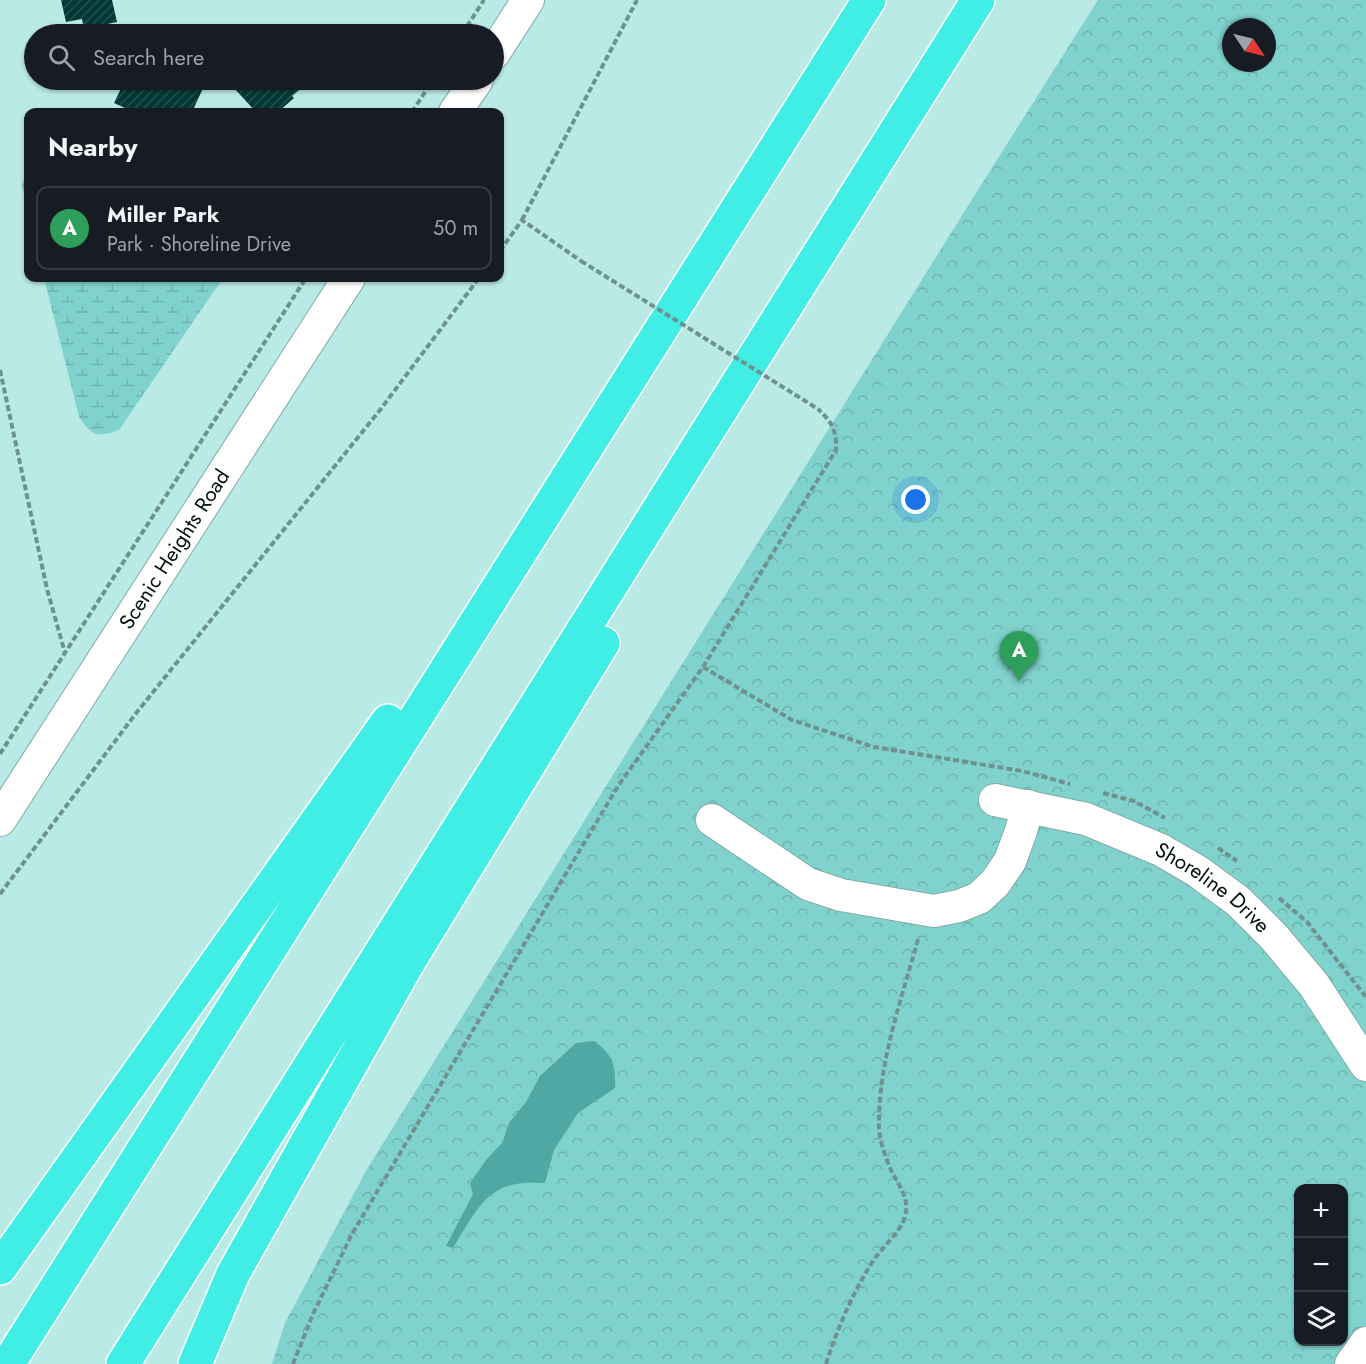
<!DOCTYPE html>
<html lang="en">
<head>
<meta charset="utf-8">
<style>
  :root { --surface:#171b24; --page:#20242c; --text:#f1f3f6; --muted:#9ea1a6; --line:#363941; --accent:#2563eb }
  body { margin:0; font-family:Jost,sans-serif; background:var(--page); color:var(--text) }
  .controls { position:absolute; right:18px; bottom:18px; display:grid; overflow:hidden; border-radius:12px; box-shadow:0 2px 4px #0004 }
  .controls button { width:54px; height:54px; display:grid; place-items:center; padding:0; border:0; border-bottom:2px solid var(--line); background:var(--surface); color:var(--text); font:30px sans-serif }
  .compass { position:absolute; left:1222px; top:18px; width:54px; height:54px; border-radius:50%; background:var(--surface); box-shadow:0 2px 4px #0004; rotate:125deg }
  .you { position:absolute; left:916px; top:500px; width:21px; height:21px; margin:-15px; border:4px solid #fff; border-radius:50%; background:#1a73e8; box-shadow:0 0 0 9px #1a73e833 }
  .badge { display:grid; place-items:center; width:39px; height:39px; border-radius:50%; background:var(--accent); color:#fff; font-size:20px; font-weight:700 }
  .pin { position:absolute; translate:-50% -50px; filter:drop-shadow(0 2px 3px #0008) }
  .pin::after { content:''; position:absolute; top:32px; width:21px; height:18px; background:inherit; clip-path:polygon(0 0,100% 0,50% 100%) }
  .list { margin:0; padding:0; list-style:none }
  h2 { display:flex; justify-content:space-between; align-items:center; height:78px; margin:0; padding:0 24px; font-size:26px }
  h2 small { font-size:20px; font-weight:400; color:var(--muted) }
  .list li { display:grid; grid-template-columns:39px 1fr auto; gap:18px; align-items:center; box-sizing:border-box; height:84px; margin:0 12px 12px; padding:0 12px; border:2px solid var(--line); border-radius:12px }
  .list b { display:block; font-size:22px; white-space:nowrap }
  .list p { margin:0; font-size:20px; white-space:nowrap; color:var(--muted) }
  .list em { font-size:20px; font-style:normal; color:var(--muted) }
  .icon { flex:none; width:33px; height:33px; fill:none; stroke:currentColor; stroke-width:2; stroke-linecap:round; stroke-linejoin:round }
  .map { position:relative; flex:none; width:1366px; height:1364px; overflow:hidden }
  .search { position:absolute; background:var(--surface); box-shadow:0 2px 4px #0004; left:24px; top:24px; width:480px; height:66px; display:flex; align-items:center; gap:15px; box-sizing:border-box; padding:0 21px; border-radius:33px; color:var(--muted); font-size:22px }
  .panel { position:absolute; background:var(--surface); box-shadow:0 2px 4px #0004; left:24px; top:108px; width:480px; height:174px; border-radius:12px }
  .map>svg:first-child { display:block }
  .wetland { fill:url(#wetland-marsh) }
  .park { fill:url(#park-crowns); fill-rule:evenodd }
  .water { fill:#4fa8a2 }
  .building { fill:url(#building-hatch) }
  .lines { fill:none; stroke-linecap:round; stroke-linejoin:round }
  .minor-casing { stroke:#7fada9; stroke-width:34 }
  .highway-casing { stroke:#fff; stroke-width:36 }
  .path { stroke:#6f928f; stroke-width:4; stroke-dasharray:6 3; stroke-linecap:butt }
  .minor { stroke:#fff; stroke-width:32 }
  .highway { stroke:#41eee6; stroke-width:33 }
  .path-bridge { stroke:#6f928f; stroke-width:4; stroke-dasharray:6 3; stroke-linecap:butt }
  .labels { text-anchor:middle; stroke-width:6; stroke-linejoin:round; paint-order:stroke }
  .street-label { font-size:21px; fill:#021211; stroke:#baeae6 }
</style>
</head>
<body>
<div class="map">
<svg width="1366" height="1364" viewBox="0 0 1366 1364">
  <defs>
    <pattern id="wetland-marsh" width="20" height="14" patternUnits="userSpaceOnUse" patternTransform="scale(1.5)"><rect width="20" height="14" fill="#80d2cc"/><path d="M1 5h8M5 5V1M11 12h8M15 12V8" fill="none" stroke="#6db3ae"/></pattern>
    <pattern id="park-crowns" width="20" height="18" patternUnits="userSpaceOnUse" patternTransform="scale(1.5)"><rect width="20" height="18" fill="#80d2cc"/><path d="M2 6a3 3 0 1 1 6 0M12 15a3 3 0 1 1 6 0" fill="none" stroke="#6db3ae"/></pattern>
    <pattern id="building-hatch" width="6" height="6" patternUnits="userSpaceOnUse" patternTransform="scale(1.5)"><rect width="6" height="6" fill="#033835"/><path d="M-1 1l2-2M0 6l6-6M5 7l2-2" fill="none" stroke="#26524f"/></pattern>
  </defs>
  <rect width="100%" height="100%" fill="#baeae6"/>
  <path class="wetland" d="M 28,166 L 28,213 L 22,186 Z
    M 44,278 L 223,278 L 119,430 C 97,438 92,436 79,417 Z"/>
  <path class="park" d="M 1098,0 L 1366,0 L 1366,1364 L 272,1364 L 285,1323 L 367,1169 L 976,193 ZM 1231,27 L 1267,27 L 1267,63 L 1231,63 ZM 1298,1188 L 1344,1188 L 1344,1342 L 1298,1342 Z"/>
  <path class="water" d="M 594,1041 C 613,1055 616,1065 615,1088 L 578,1113 L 554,1150 L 545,1183 C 489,1178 479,1206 453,1248 L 446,1246 L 473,1194 L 470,1183 L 486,1160 L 502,1143 L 509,1123 L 526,1102 L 540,1076 L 576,1043 Z"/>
  <path class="building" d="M 61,0 L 112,0 L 117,22 L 84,29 L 82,19 L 66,22 Z
    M 125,80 L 158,80 L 169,85 L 172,80 L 196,80 L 205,84 L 192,112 L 134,112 L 114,103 Z
    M 243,80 L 311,80 L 292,96 L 294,98 L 278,112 L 256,112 L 234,88 Z"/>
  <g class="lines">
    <defs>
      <g id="minor">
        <path d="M 494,53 L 528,0"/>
        <path d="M 455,112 L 477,80"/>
        <path id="s1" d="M 995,800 L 1086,819 L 1161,850 L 1197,871 L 1238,901 L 1274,937 L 1314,985 L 1366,1065"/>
        <path id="s2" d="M 0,820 L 349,278"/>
        <path d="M 712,820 L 808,884 L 841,895 L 934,911 L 959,906 L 979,898 L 995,883 L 1010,861 L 1021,831 L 1028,806"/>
        <path d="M 1351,1364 L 1366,1343"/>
      </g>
      <path id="highway" d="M 0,1268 L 388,721
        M 8,1364 L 869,0
        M 123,1364 L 978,0
        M 195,1364 L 233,1274 L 408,963 L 603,643"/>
    </defs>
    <use href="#minor" class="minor-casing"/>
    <use href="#highway" class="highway-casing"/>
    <path class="path" d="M 462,34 L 484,0
      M 412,112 L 433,80
      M 522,220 L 637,0
      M 500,251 L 522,220 L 581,261
      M 0,370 L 47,589 L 65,653
      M 703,667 L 792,720 L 874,747 L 1022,771 L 1070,784
      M 0,754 L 306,278
      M 1103,793 L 1134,801 L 1165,818
      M 1218,848 L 1237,861
      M 0,894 L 137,712 L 380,410 L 479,278
      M 1279,898 L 1307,922 L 1366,997
      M 293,1364 L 313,1314 L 352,1234 L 618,786 L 703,667 L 836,450 C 837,431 832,422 818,409
      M 826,1364 C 838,1327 852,1294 873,1261 C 883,1246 899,1234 905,1217 C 910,1198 899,1186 891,1170 C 886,1159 879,1139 879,1127 C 878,1062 902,998 919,936"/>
    <use href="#minor" class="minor"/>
    <use href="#highway" class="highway"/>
    <path class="path-bridge" d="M 581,261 L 818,409"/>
  </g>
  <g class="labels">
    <g class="street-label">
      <text dy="7" stroke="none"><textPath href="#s2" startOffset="322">Scenic Heights Road</textPath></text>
      <text dy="7" stroke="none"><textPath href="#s1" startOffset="238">Shoreline Drive</textPath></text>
    </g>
  </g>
</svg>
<div class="controls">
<button>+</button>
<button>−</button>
<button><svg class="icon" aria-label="layers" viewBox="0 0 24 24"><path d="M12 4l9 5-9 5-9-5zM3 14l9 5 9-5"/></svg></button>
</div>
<svg class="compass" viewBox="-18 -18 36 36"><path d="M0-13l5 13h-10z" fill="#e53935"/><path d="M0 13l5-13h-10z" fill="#9ea1a6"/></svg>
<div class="you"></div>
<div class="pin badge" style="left:1019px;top:681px;background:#2e9e5b">A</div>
<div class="search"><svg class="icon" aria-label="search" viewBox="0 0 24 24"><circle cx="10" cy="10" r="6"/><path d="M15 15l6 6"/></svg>Search here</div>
<section class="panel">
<h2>Nearby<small></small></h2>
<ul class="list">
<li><span class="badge" style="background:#2e9e5b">A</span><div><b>Miller Park</b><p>Park · Shoreline Drive</p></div><em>50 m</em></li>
</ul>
</section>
</div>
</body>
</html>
